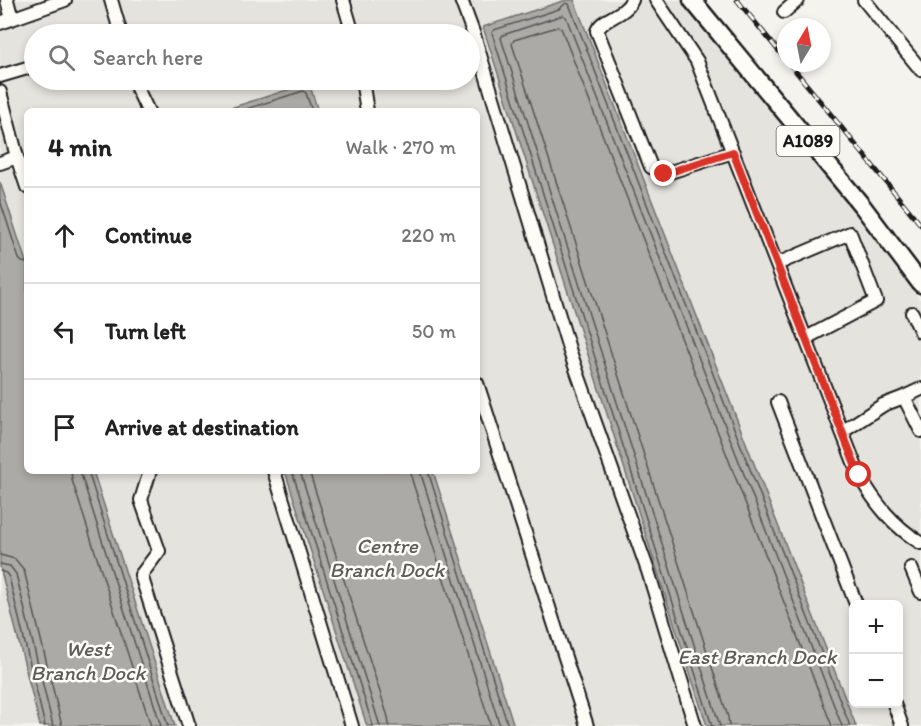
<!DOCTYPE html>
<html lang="en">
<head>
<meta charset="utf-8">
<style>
  :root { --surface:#fff; --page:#f6f6f6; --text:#222; --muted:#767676; --line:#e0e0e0 }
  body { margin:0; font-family:Itim,sans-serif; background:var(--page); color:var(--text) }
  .controls { position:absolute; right:18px; bottom:18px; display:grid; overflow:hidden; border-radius:9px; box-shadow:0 3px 9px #0003 }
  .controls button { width:54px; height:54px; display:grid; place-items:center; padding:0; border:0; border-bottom:2px solid var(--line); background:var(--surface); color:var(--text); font:30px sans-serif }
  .compass { position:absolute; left:777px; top:18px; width:54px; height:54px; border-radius:50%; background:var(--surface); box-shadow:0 3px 9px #0003; rotate:10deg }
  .stop { position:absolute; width:18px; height:18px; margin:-14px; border:4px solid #d93025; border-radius:50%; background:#fff }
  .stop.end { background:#d93025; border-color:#fff; box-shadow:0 2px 6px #0008 }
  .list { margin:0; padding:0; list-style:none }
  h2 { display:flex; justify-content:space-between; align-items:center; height:78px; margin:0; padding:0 24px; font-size:26px }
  h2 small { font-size:20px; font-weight:400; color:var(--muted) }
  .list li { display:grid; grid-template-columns:39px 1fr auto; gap:18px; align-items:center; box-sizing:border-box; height:96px; padding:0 24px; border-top:2px solid var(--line) }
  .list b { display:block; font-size:22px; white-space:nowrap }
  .list em { font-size:20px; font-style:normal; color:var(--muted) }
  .icon { flex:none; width:33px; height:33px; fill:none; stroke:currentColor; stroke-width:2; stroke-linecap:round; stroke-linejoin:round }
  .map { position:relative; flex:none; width:921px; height:726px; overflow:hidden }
  .search { position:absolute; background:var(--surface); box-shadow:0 3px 9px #0003; left:24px; top:24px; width:456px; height:66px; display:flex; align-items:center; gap:15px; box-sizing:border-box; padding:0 21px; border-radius:33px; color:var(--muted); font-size:22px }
  .panel { position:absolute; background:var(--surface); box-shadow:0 3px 9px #0003; left:24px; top:108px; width:456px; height:366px; border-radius:9px }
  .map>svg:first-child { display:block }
  .built { fill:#e4e3de; fill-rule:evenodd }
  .water { fill:#abaaa6; stroke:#72716f; stroke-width:1.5 }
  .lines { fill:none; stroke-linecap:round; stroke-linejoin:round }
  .shore { stroke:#555553; stroke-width:1.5 }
  .minor-casing { stroke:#1c1c1c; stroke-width:16 }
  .highway-casing { stroke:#1c1c1c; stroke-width:21 }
  .minor { stroke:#fdfcf7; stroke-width:12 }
  .highway { stroke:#fdfcf7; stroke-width:16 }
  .rail-casing { stroke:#1c1c1c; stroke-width:5 }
  .rail { stroke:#fdfcf7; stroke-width:3; stroke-dasharray:9; stroke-linecap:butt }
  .route { stroke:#d93025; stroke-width:8 }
  .labels { text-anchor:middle; stroke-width:5; stroke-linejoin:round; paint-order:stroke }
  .shield { fill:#fdfcf7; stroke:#605f5e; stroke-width:1.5 }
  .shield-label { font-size:18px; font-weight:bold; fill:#1c1c1c }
  .water-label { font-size:21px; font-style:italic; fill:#5c5c5a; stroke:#fdfcf7 }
</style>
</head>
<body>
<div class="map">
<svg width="921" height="726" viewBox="0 0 921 726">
  <rect width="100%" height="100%" fill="#f4f3ee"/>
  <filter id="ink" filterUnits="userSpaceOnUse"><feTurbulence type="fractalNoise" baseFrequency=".0167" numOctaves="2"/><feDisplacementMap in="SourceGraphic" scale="12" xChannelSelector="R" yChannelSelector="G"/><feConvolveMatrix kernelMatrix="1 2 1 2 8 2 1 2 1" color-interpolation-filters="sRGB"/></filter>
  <g filter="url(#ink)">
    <path class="built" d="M 0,0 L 681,0 L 833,186 L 921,301 L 921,726 L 0,726 ZM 34,34 L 470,34 L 470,80 L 34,80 ZM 27,111 L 477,111 L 477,471 L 27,471 ZM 854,604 L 898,604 L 898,704 L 854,704 Z"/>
    <path class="water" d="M 566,0 L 574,0 L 856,726 L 707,726 L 483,27 Z
      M 309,83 L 318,111 L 221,111 Z
      M 0,182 L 27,265 L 27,471 L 93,471 L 175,726 L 40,726 L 0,567 Z
      M 285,471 L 433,471 L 514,726 L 367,726 Z"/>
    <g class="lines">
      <path class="shore" d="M 240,111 L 303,91 L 306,93 L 312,111
        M 0,200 L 19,259 L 22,262 L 27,263
        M 71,471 L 72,480 L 151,726
        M 80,471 L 161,726
        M 88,471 L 168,726
        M 292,471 L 373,726
        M 300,471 L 380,726
        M 309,471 L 388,717 L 389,726
        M 411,471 L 412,480 L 491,726
        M 420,471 L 500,726
        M 428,471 L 508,726
        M 0,555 L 15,559 L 24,570 L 62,726
        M 0,564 L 10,566 L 16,574 L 53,726
        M 0,571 L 6,573 L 9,577 L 45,726
        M 712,726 L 492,33 L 494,30 L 559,9 L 566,3 L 569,4 L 850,726
        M 720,726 L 501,38 L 503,35 L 563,15 L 566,17 L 842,726
        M 729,726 L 728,717 L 512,44 L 514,40 L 557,27 L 561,28 L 832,726"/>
      <defs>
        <path id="minor" d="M 7,0 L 12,19
          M 111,0 L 121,34
          M 343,0 L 353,34
          M 461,0 L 474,35 L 570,352 L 648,571 L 695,726
          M 632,0 C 624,17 602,17 597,31 L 651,167 L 664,174 L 733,152
          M 656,0 L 697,61 L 859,475 C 875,503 893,526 921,543
          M 864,0 L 921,70
          M 784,12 L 798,0
          M 0,23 L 65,0
          M 0,76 L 34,66
          M 133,80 L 148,111
          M 362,80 L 367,111
          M 0,92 L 17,157 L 0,163
          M 17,157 L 27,187
          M 777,264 L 850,233 L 876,301 L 806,338
          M 912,313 L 921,332
          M 477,383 L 587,726
          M 904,397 L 921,389
          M 778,402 L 856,604
          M 842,432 L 883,405 L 904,397 L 921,431
          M 150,471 L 141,500 L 159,551 L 141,575 L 189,726
          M 274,471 L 352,726
          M 911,568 L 921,592
          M 894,704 L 902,726"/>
        <path id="highway" d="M 692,0 L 863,207 L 921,284"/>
      </defs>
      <use href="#minor" class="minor-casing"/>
      <use href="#highway" class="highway-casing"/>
      <use href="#minor" class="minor"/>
      <use href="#highway" class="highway"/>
      <defs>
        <path id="rail" d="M 737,0 L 786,60
          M 789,63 L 921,225"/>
      </defs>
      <use href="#rail" class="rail-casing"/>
      <use href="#rail" class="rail"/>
    </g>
  </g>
  <g class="lines" filter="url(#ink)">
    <path class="route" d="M 664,174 L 733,152 L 859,475"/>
  </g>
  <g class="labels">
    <rect class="shield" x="776.5" y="126" width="63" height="30" rx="4.5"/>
    <g class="shield-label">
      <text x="808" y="147">A1089</text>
    </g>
    <g class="water-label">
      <text x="387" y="553">Centre<tspan x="387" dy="24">Branch Dock</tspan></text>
      <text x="88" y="656">West<tspan x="88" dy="24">Branch Dock</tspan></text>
      <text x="757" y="664">East Branch Dock</text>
    </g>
  </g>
</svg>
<div class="controls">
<button>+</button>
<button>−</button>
</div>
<svg class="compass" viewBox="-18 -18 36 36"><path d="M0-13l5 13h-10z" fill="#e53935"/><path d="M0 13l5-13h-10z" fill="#767676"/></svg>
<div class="stop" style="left:859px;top:475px"></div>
<div class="stop end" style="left:664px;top:174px"></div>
<div class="search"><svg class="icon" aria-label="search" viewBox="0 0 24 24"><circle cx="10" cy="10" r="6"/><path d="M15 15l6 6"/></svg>Search here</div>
<section class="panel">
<h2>4 min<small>Walk · 270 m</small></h2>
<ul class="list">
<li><svg class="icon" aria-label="ahead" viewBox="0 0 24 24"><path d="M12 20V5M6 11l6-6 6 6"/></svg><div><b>Continue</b></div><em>220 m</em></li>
<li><svg class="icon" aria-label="left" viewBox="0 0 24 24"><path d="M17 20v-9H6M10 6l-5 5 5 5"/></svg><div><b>Turn left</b></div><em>50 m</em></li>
<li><svg class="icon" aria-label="arrive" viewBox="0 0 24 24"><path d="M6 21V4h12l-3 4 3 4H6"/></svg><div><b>Arrive at destination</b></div></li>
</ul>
</section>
</div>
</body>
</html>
